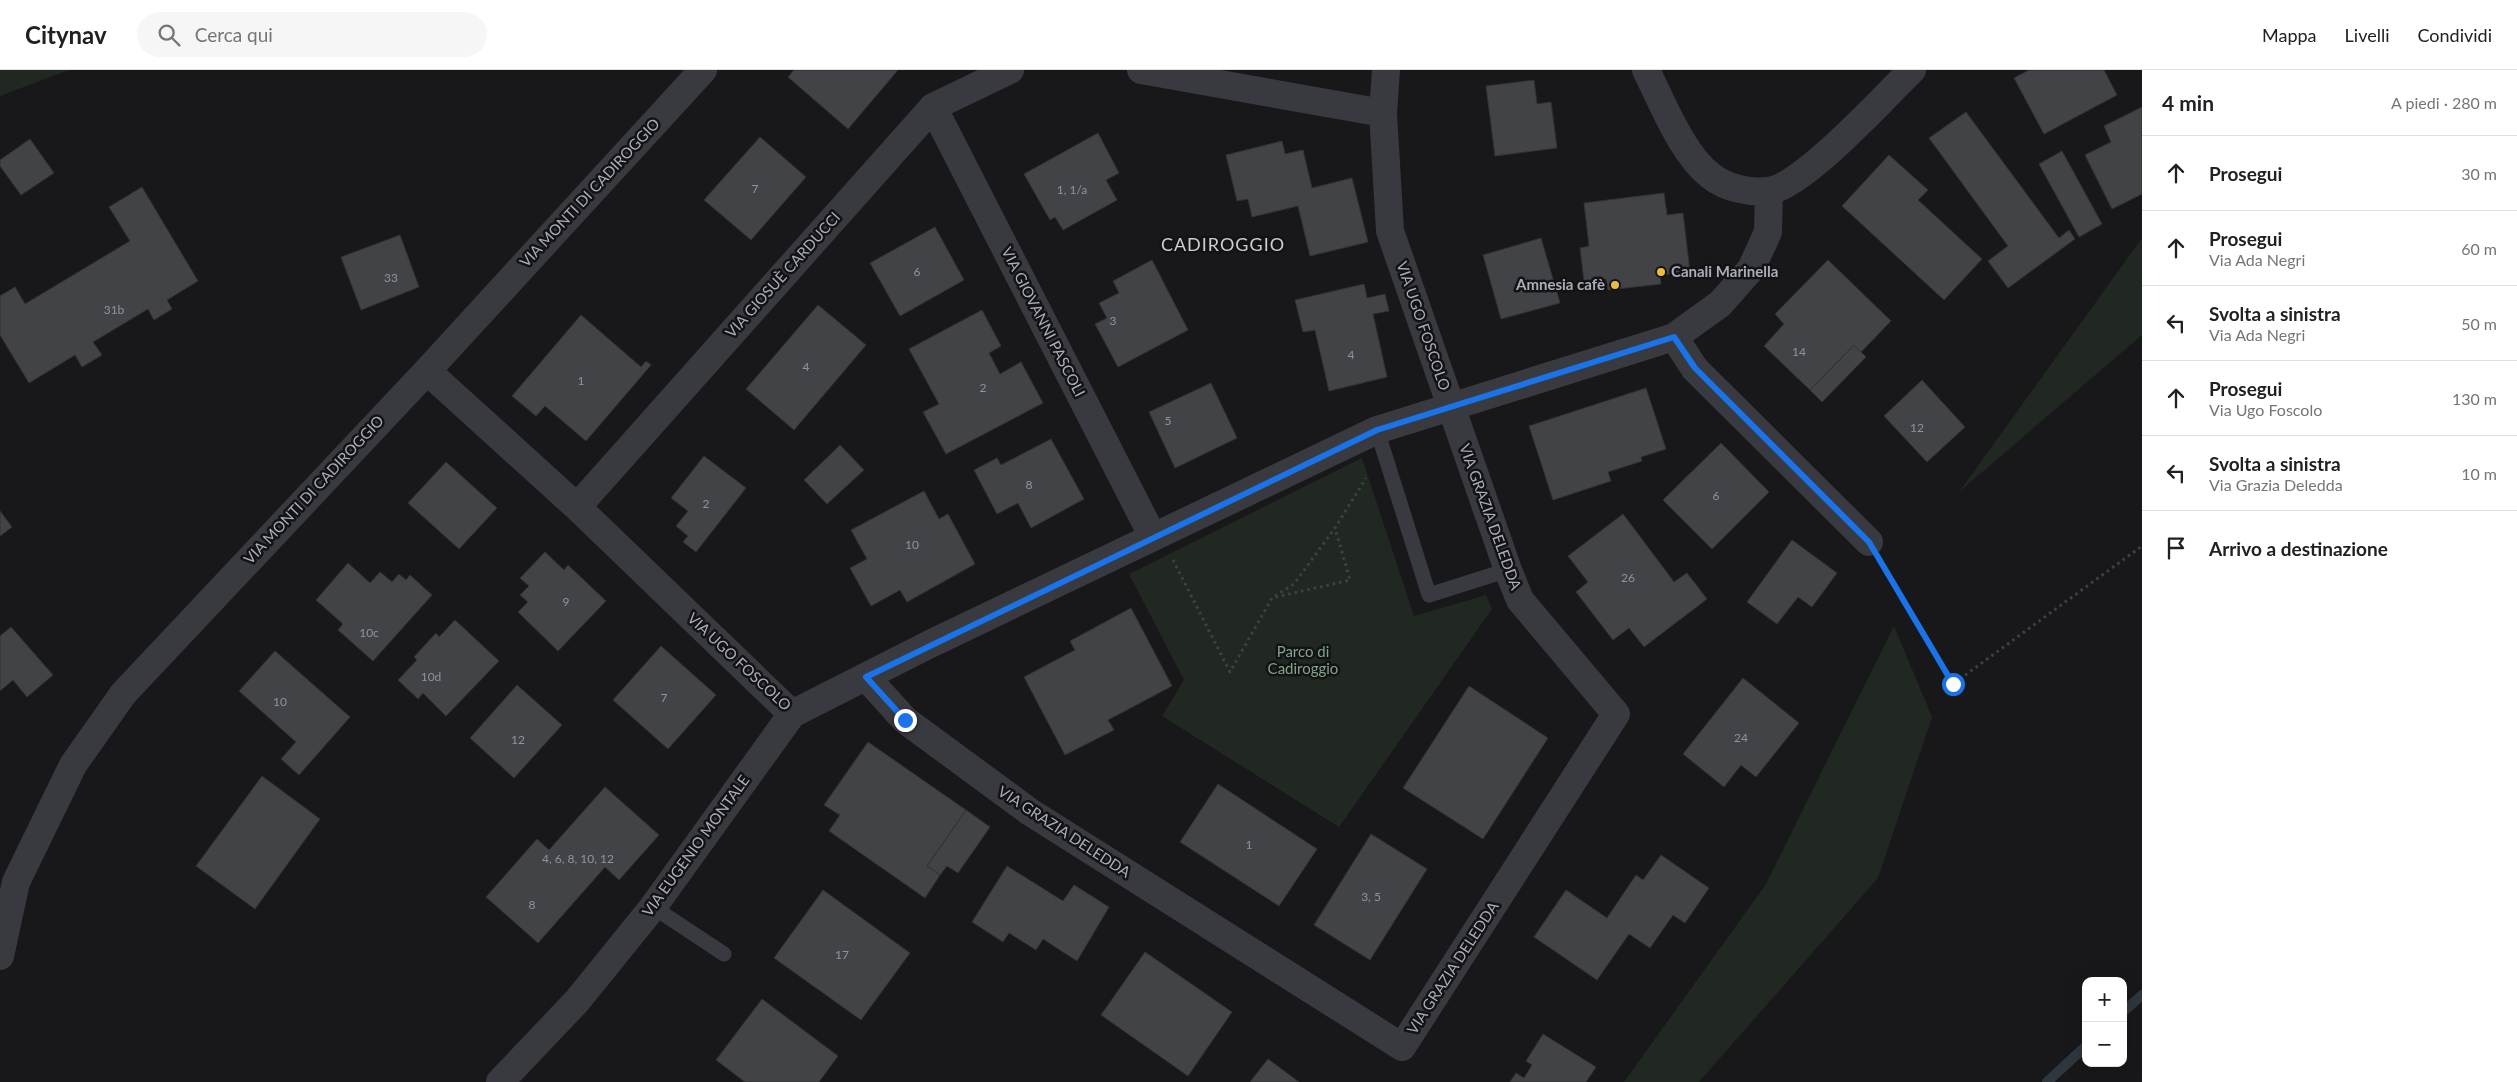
<!DOCTYPE html>
<html lang="it">
<head>
<meta charset="utf-8">
<style>
  :root { --surface:#fff; --page:#f6f6f6; --text:#202124; --muted:#757577; --line:#e0e0e0 }
  body { margin:0; font-family:Lato,sans-serif; background:var(--page); color:var(--text) }
  .controls { position:absolute; right:15px; bottom:15px; display:grid; overflow:hidden; border-radius:10px; box-shadow:0 5px 20px #0002 }
  .controls button { width:45px; height:45px; display:grid; place-items:center; padding:0; border:0; border-bottom:1px solid var(--line); background:var(--surface); color:var(--text); font:25px sans-serif }
  .stop { position:absolute; width:15px; height:15px; margin:-11px; border:4px solid #1a73e8; border-radius:50%; background:#fff }
  .stop.end { background:#1a73e8; border-color:#fff; box-shadow:0 1px 5px #0008 }
  .list { margin:0; padding:0; list-style:none }
  h2 { display:flex; justify-content:space-between; align-items:center; height:65px; margin:0; padding:0 20px; font-size:21px }
  h2 small { font-size:16px; font-weight:400; color:var(--muted) }
  .list li { display:grid; grid-template-columns:32px 1fr auto; gap:15px; align-items:center; box-sizing:border-box; height:75px; padding:0 20px; border-top:1px solid var(--line) }
  .list b { display:block; font-size:19px; white-space:nowrap }
  .list p { margin:0; font-size:16px; white-space:nowrap; color:var(--muted) }
  .list em { font-size:16px; font-style:normal; color:var(--muted) }
  .icon { flex:none; width:28px; height:28px; fill:none; stroke:currentColor; stroke-width:2; stroke-linecap:round; stroke-linejoin:round }
  .map { position:relative; flex:none; width:2142px; height:1012px; overflow:hidden }
  header { display:flex; align-items:center; gap:30px; box-sizing:border-box; height:70px; padding:0 25px; background:var(--surface); border-bottom:1px solid var(--line) }
  header strong { font-size:24px }
  nav { display:flex; gap:28px; margin-inline-start:auto; font-size:18px }
  .search { width:350px; height:45px; background:var(--page); display:flex; align-items:center; gap:12px; box-sizing:border-box; padding:0 18px; border-radius:28px; color:var(--muted); font-size:19px }
  main { display:flex }
  aside { flex:1; background:var(--surface) }
  .map>svg:first-child { display:block }
  .green { fill:#202821 }
  .lines { fill:none; stroke-linecap:round; stroke-linejoin:round }
  .stream { stroke:#2e363e; stroke-width:10 }
  .building { fill:#424347; stroke:#323236 }
  .path { stroke:#3f4146; stroke-width:3; stroke-dasharray:2.5 4; stroke-linecap:butt }
  .service { stroke:#393a3f; stroke-width:15 }
  .minor { stroke:#393a3f; stroke-width:28 }
  .route { stroke:#1a73e8; stroke-width:6 }
  .poi-dot { fill:#ebbc3f; stroke:#131315; stroke-width:2 }
  .labels { text-anchor:middle; stroke-width:5; stroke-linejoin:round; paint-order:stroke }
  .number-label { font-size:12px; fill:#91939c }
  .street-label { font-size:15px; fill:#abaeb9; stroke:#131315 }
  .poi-label { font-size:15px; font-weight:bold; fill:#abaeb9; stroke:#131315; text-anchor:start }
  .park-label { font-size:15px; fill:#83a387; stroke:#131315 }
  .quarter-label { font-size:18px; letter-spacing:1px; fill:#cccdd5; stroke:#131315 }
</style>
</head>
<body>
<header>
<strong>Citynav</strong>
<div class="search"><svg class="icon" aria-label="search" viewBox="0 0 24 24"><circle cx="10" cy="10" r="6"/><path d="M15 15l6 6"/></svg>Cerca qui</div>
<nav><a>Mappa</a><a>Livelli</a><a>Condividi</a></nav>
</header>
<main>
<div class="map">
<svg width="2142" height="1012" viewBox="0 0 2142 1012">
  <rect width="100%" height="100%" fill="#18181a"/>
  <path class="green" d="M 0,0 L 69,0 L 0,26 Z
    M 2142,168 L 2142,265 L 1959,422 Z
    M 1362,388 L 1414,546 L 1486,525 L 1492,539 L 1339,757 L 1162,646 L 1184,610 L 1129,504 Z
    M 1894,556 L 1932,647 L 1878,808 L 1699,1012 L 1624,1012 L 1766,814 Z"/>
  <g class="lines">
    <path class="stream" d="M 2123,942 L 2142,925
      M 2047,1012 L 2086,976"/>
  </g>
  <path class="building" d="M 794,0 L 898,0 L 848,59 L 788,7 Z
    M 2029,0 L 2104,0 L 2117,25 L 2044,64 L 2014,8 Z
    M 1534,10 L 1537,34 L 1551,32 L 1557,78 L 1495,86 L 1486,16 Z
    M 2142,37 L 2142,124 L 2112,139 L 2085,85 L 2111,72 L 2104,56 Z
    M 1966,42 L 2059,168 L 2069,160 L 2075,169 L 2008,218 L 1988,191 L 2008,176 L 1929,68 Z
    M 1098,63 L 1119,103 L 1106,110 L 1117,130 L 1063,160 L 1055,147 L 1050,150 L 1024,104 Z
    M 760,67 L 806,107 L 751,170 L 704,130 Z
    M 30,69 L 54,103 L 21,125 L 0,96 L 0,90 Z
    M 1282,71 L 1285,84 L 1303,80 L 1312,118 L 1352,108 L 1368,172 L 1310,186 L 1298,136 L 1252,147 L 1248,129 L 1237,131 L 1226,85 Z
    M 2062,81 L 2102,154 L 2079,167 L 2039,94 Z
    M 1889,85 L 1928,120 L 1918,130 L 1982,189 L 1944,230 L 1842,136 Z
    M 142,117 L 198,211 L 167,230 L 172,239 L 154,250 L 148,239 L 93,272 L 102,285 L 82,297 L 75,285 L 29,313 L 0,265 L 0,226 L 15,217 L 25,234 L 130,171 L 109,137 Z
    M 1664,123 L 1667,145 L 1683,143 L 1690,202 L 1660,205 L 1661,214 L 1608,220 L 1606,209 L 1584,211 L 1580,178 L 1589,176 L 1584,133 Z
    M 935,157 L 964,210 L 900,246 L 870,193 Z
    M 400,165 L 419,217 L 361,240 L 341,187 Z
    M 1541,168 L 1560,233 L 1501,249 L 1483,185 Z
    M 1152,190 L 1188,260 L 1118,297 L 1095,254 L 1107,248 L 1099,233 L 1119,223 L 1113,211 Z
    M 1828,190 L 1891,251 L 1861,282 L 1854,275 L 1810,320 L 1764,276 L 1784,254 L 1775,244 Z
    M 1364,214 L 1367,228 L 1385,224 L 1389,241 L 1373,244 L 1387,307 L 1329,321 L 1315,260 L 1303,262 L 1295,230 Z
    M 818,235 L 866,275 L 794,360 L 746,319 Z
    M 982,240 L 1001,276 L 989,283 L 1000,304 L 1021,292 L 1043,333 L 946,384 L 923,342 L 939,334 L 909,279 Z
    M 581,245 L 641,297 L 646,291 L 651,295 L 586,371 L 545,336 L 536,346 L 512,326 Z
    M 1854,275 L 1866,287 L 1822,332 L 1810,320 Z
    M 1922,310 L 1965,357 L 1927,392 L 1884,346 Z
    M 1211,313 L 1237,368 L 1175,398 L 1149,342 Z
    M 1646,318 L 1666,379 L 1641,387 L 1642,391 L 1608,402 L 1611,411 L 1553,430 L 1529,356 Z
    M 1051,369 L 1084,429 L 1031,458 L 1018,433 L 997,444 L 974,400 L 997,388 L 1001,395 Z
    M 1721,373 L 1769,422 L 1712,479 L 1663,430 Z
    M 840,375 L 864,400 L 827,434 L 804,410 Z
    M 704,386 L 746,418 L 696,482 L 683,472 L 688,466 L 676,456 L 688,441 L 671,428 Z
    M 446,392 L 497,438 L 459,479 L 408,433 Z
    M 924,421 L 939,449 L 948,444 L 975,494 L 907,532 L 900,520 L 871,536 L 850,498 L 867,489 L 851,460 Z
    M 0,441 L 12,457 L 0,466 Z
    M 1623,444 L 1674,512 L 1687,503 L 1707,529 L 1644,577 L 1629,558 L 1613,570 L 1576,522 L 1588,512 L 1568,486 Z
    M 1792,470 L 1837,503 L 1812,537 L 1798,527 L 1777,554 L 1747,532 Z
    M 545,482 L 564,500 L 568,495 L 606,531 L 558,581 L 518,542 L 528,532 L 520,525 L 529,516 L 520,508 Z
    M 348,493 L 370,513 L 380,502 L 392,512 L 399,504 L 406,510 L 410,505 L 432,525 L 373,591 L 338,560 L 343,554 L 316,530 Z
    M 1131,538 L 1172,616 L 1108,650 L 1114,660 L 1065,685 L 1024,607 L 1075,580 L 1070,571 Z
    M 455,550 L 499,591 L 446,646 L 423,623 L 418,629 L 398,610 L 417,590 L 414,587 L 436,563 L 439,567 Z
    M 11,557 L 53,605 L 27,627 L 13,610 L 0,621 L 0,566 Z
    M 661,576 L 716,625 L 668,679 L 613,630 Z
    M 275,581 L 350,647 L 299,705 L 281,689 L 296,672 L 239,621 Z
    M 1743,608 L 1799,653 L 1756,707 L 1741,695 L 1724,717 L 1683,684 Z
    M 517,615 L 562,655 L 514,708 L 470,668 Z
    M 1469,616 L 1548,668 L 1483,769 L 1403,718 Z
    M 868,672 L 966,740 L 927,796 L 940,805 L 925,828 L 829,761 L 840,745 L 824,735 Z
    M 262,706 L 320,749 L 255,839 L 196,796 Z
    M 1218,714 L 1317,779 L 1279,836 L 1180,772 Z
    M 605,717 L 659,765 L 619,810 L 605,797 L 538,873 L 486,827 L 537,769 L 549,780 Z
    M 966,740 L 990,757 L 958,803 L 947,796 L 940,805 L 927,796 Z
    M 1371,764 L 1427,799 L 1370,890 L 1314,855 Z
    M 1661,785 L 1709,818 L 1685,853 L 1673,845 L 1650,878 L 1629,864 L 1597,910 L 1534,867 L 1566,820 L 1607,848 L 1636,805 L 1643,810 Z
    M 1007,796 L 1063,831 L 1074,815 L 1109,837 L 1077,891 L 1043,869 L 1036,880 L 1009,863 L 1003,872 L 972,852 Z
    M 823,820 L 910,883 L 861,950 L 774,888 Z
    M 1145,882 L 1232,942 L 1188,1006 L 1101,945 Z
    M 762,929 L 838,986 L 819,1012 L 745,1012 L 716,990 Z
    M 1543,964 L 1596,997 L 1586,1012 L 1510,1012 L 1516,1003 L 1524,1008 L 1532,995 L 1526,991 Z
    M 1268,989 L 1299,1012 L 1250,1012 Z"/>
  <g class="lines">
    <path class="path" d="M 1173,490 L 1230,602 L 1272,528 L 1350,510 L 1335,458
      M 1885,498 L 1953,614 L 2142,476
      M 1275,526 L 1294,514 L 1335,458 L 1366,408"/>
    <path class="service" d="M 1377,360 L 1429,525 L 1508,500
      M 653,837 L 724,884"/>
    <path class="minor" d="M 1141,0 L 1383,43
      M 1646,0 C 1662,32 1682,84 1711,106 C 1726,118 1749,123 1768,121 C 1802,118 1885,26 1912,0
      M 933,37 L 1153,467
      M 1674,267 L 1695,299 L 1869,472
      M 427,301 L 577,437 L 792,644
      M 577,437 L 933,37 L 1010,0
      M 866,607 L 905,650 L 1030,742 L 1402,977 L 1616,644 L 1520,530 L 1508,500 L 1390,161 L 1383,43 L 1386,0
      M 0,886 L 16,812 L 73,695 L 123,624 L 427,301 L 703,0
      M 500,1012 L 577,931 L 653,837 L 792,644 L 930,574 L 1377,360 L 1674,267 L 1720,234 L 1751,199 L 1768,162 L 1769,121"/>
  </g>
  <g class="lines">
    <path class="route" d="M 905,650 L 866,607 L 1377,360 L 1674,267 L 1695,298 L 1869,472 L 1953,614"/>
  </g>
  <g class="poi-dot">
    <circle cx="1661" cy="202" r="5"/>
    <circle cx="1615" cy="215" r="5"/>
  </g>
  <g class="labels">
    <g class="number-label">
      <text x="755" y="123">7</text>
      <text x="1072" y="124">1, 1/a</text>
      <text x="917" y="206">6</text>
      <text x="391" y="212">33</text>
      <text x="114" y="244">31b</text>
      <text x="1113" y="255">3</text>
      <text x="1799" y="286">14</text>
      <text x="1351" y="289">4</text>
      <text x="806" y="301">4</text>
      <text x="581" y="315">1</text>
      <text x="983" y="322">2</text>
      <text x="1168" y="355">5</text>
      <text x="1917" y="362">12</text>
      <text x="1029" y="419">8</text>
      <text x="1716" y="430">6</text>
      <text x="706" y="438">2</text>
      <text x="912" y="479">10</text>
      <text x="1628" y="512">26</text>
      <text x="566" y="536">9</text>
      <text x="369" y="567">10c</text>
      <text x="431" y="611">10d</text>
      <text x="664" y="632">7</text>
      <text x="280" y="636">10</text>
      <text x="1741" y="672">24</text>
      <text x="518" y="674">12</text>
      <text x="1249" y="779">1</text>
      <text x="578" y="793">4, 6, 8, 10, 12</text>
      <text x="1371" y="831">3, 5</text>
      <text x="532" y="839">8</text>
      <text x="842" y="889">17</text>
    </g>
    <g class="street-label">
      <text transform="translate(590 123) rotate(-47)" y="5">VIA MONTI DI CADIROGGIO</text>
      <text transform="translate(783 205) rotate(-48)" y="5">VIA GIOSUÈ CARDUCCI</text>
      <text transform="translate(1043 252) rotate(63)" y="5">VIA GIOVANNI PASCOLI</text>
      <text transform="translate(1423 256) rotate(71)" y="5">VIA UGO FOSCOLO</text>
      <text transform="translate(314 420) rotate(-47)" y="5">VIA MONTI DI CADIROGGIO</text>
      <text transform="translate(1490 447) rotate(70)" y="5">VIA GRAZIA DELEDDA</text>
      <text transform="translate(739 592) rotate(43)" y="5">VIA UGO FOSCOLO</text>
      <text transform="translate(1064 762) rotate(33)" y="5">VIA GRAZIA DELEDDA</text>
      <text transform="translate(696 776) rotate(-54)" y="5">VIA EUGENIO MONTALE</text>
      <text transform="translate(1453 898) rotate(-57)" y="5">VIA GRAZIA DELEDDA</text>
    </g>
    <g class="poi-label">
      <text x="1671" y="207">Canali Marinella</text>
      <text x="1605" y="220" text-anchor="end">Amnesia cafè</text>
    </g>
    <g class="park-label">
      <text x="1303" y="587">Parco di<tspan x="1303" dy="17">Cadiroggio</tspan></text>
    </g>
    <g class="quarter-label">
      <text x="1223" y="181">CADIROGGIO</text>
    </g>
  </g>
</svg>
<div class="controls">
<button>+</button>
<button>−</button>
</div>
<div class="stop" style="left:1953px;top:614px"></div>
<div class="stop end" style="left:905px;top:650px"></div>
</div>
<aside>
<h2>4 min<small>A piedi · 280 m</small></h2>
<ul class="list">
<li><svg class="icon" aria-label="ahead" viewBox="0 0 24 24"><path d="M12 20V5M6 11l6-6 6 6"/></svg><div><b>Prosegui</b></div><em>30 m</em></li>
<li><svg class="icon" aria-label="ahead" viewBox="0 0 24 24"><path d="M12 20V5M6 11l6-6 6 6"/></svg><div><b>Prosegui</b><p>Via Ada Negri</p></div><em>60 m</em></li>
<li><svg class="icon" aria-label="left" viewBox="0 0 24 24"><path d="M17 20v-9H6M10 6l-5 5 5 5"/></svg><div><b>Svolta a sinistra</b><p>Via Ada Negri</p></div><em>50 m</em></li>
<li><svg class="icon" aria-label="ahead" viewBox="0 0 24 24"><path d="M12 20V5M6 11l6-6 6 6"/></svg><div><b>Prosegui</b><p>Via Ugo Foscolo</p></div><em>130 m</em></li>
<li><svg class="icon" aria-label="left" viewBox="0 0 24 24"><path d="M17 20v-9H6M10 6l-5 5 5 5"/></svg><div><b>Svolta a sinistra</b><p>Via Grazia Deledda</p></div><em>10 m</em></li>
<li><svg class="icon" aria-label="arrive" viewBox="0 0 24 24"><path d="M6 21V4h12l-3 4 3 4H6"/></svg><div><b>Arrivo a destinazione</b></div></li>
</ul>
</aside>
</main>
</body>
</html>
